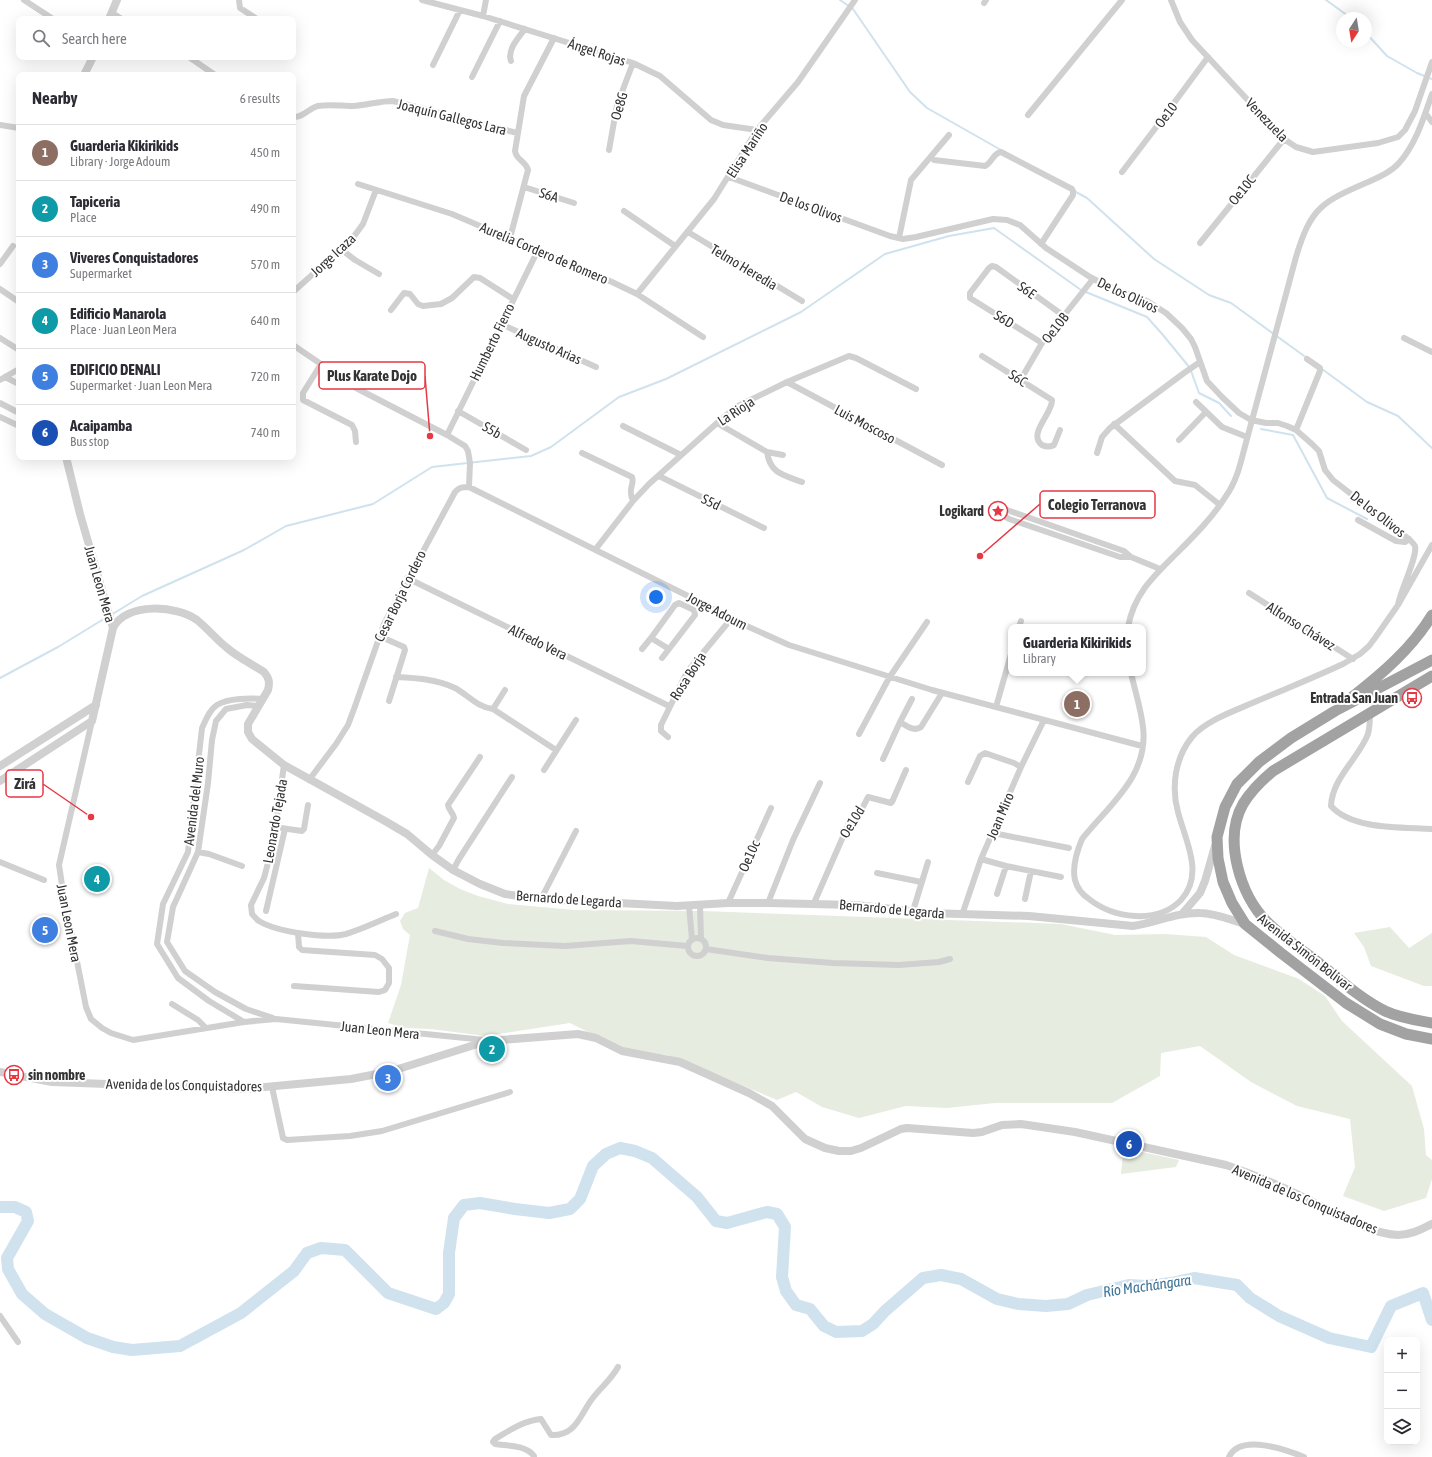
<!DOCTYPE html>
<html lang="en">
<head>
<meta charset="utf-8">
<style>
  :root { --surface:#fff; --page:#f7f7f7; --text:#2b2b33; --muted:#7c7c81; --line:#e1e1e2; --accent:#d93025 }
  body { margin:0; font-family:"Asap Condensed",sans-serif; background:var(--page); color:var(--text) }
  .controls { position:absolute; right:12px; bottom:12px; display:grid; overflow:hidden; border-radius:8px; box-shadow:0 4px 16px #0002 }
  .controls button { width:36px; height:36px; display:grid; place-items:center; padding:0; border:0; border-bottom:1px solid var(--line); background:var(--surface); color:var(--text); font:20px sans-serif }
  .compass { position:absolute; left:1336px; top:12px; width:36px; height:36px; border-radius:50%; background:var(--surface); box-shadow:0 4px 16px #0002; rotate:192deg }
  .you { position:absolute; left:656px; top:597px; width:14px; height:14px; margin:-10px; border:3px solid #fff; border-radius:50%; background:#1a73e8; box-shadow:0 0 0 6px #1a73e833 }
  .badge { display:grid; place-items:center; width:26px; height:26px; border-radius:50%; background:var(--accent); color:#fff; font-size:13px; font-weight:700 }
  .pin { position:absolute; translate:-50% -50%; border:2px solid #fff; box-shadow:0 1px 4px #0006 }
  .popup { position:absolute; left:1008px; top:624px; width:138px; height:52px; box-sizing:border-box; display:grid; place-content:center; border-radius:8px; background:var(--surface); filter:drop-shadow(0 1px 3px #0005); font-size:13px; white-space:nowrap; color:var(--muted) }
  .popup b { font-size:15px; color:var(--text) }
  .popup::after { content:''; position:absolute; left:50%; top:100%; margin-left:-8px; border:8px solid transparent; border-top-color:var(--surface) }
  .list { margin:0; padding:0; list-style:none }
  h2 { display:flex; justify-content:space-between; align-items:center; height:52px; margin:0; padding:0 16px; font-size:17px }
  h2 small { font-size:13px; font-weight:400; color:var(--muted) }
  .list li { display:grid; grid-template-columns:26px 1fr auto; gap:12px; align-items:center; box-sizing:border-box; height:56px; padding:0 16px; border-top:1px solid var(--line) }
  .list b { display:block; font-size:15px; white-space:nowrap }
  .list p { margin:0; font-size:13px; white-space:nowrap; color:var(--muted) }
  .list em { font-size:13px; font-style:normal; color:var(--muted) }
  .icon { flex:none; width:22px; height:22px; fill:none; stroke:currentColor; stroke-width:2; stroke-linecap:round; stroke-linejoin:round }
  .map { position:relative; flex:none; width:1432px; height:1457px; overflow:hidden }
  .search { position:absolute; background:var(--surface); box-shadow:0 4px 16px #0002; left:16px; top:16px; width:280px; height:44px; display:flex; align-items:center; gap:10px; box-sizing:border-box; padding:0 14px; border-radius:8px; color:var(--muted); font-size:15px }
  .panel { position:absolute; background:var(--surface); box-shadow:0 4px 16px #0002; left:16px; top:72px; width:280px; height:388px; border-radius:8px }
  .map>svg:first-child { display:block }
  .green { fill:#e6ecdf }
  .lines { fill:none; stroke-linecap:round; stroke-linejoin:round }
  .stream { stroke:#cfe2ee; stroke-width:2 }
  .river { stroke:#cfe2ee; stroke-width:12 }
  .minor { stroke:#d0d0d0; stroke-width:6 }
  .tertiary { stroke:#d0d0d0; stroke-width:8 }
  .trunk { stroke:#a2a2a2; stroke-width:11 }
  .labels { text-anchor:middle; stroke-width:4; stroke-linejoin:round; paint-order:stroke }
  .street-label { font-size:14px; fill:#333; stroke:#fff }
  .poi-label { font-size:14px; font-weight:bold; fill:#333; stroke:#fff; text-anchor:end }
  .water-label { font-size:15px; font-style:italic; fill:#3f7597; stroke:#fff }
  .leader { fill:none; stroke:#e63946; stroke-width:1.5 }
  .callout-dot { fill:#e63946; stroke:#fff; stroke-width:1.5 }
  .callout { fill:#fff; stroke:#e63946; stroke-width:1.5 }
  .callout-label { font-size:15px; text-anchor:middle; font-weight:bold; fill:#333 }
</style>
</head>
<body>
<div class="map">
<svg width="1432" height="1457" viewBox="0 0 1432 1457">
  <rect width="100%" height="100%" fill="#fff"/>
  <path class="green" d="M 429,868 L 444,880 L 460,889 L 478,896 L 508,904 L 574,910 L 702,911 L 1061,924 L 1115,935 L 1165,934 L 1206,937 L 1234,955 L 1299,979 L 1325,996 L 1342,1021 L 1412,1086 L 1424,1129 L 1426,1155 L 1432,1160 L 1432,1179 L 1426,1198 L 1384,1211 L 1343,1196 L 1355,1167 L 1350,1119 L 1297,1106 L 1251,1082 L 1200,1046 L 1161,1053 L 1160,1076 L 1112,1103 L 995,1103 L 947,1108 L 906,1106 L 859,1118 L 822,1107 L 796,1092 L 777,1100 L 718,1075 L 667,1055 L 620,1048 L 570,1023 L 485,1036 L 431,1029 L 405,1028 L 388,1023 L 401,985 L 410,935 L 403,929 L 400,921 L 405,913 L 418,908 Z
    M 1390,927 L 1409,948 L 1432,933 L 1432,986 L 1424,986 L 1371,966 L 1364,947 L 1354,933 Z
    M 1128,1149 L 1179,1160 L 1176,1167 L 1121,1174 L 1123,1154 Z"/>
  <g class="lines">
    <path class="stream" d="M 840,0 L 853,9 L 910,92 L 927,108 L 1001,150
      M 1326,0 L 1351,18
      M 1366,33 L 1387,56 L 1417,73 L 1432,79
      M 1074,191 L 1087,198 L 1154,259 L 1209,295 L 1231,303 L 1307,358
      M 1322,369 L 1367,402 L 1398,416 L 1432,448
      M 1261,429 L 1293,435 L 1327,498 L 1367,519
      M 111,615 L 142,596 L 244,550 L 286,526 L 373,504 L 432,467 L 531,456 L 551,447 L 619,397 L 666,379 L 801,312 L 885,254 L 949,236 L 994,228 L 1081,290 L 1147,317 L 1163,335 L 1190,368 L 1199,393 L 1219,403 L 1231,416
      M 0,678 L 58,647 L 107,617"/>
    <path class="river" d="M 0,1207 L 15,1207 L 26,1212 L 28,1221 L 7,1258 L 8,1269 L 22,1294 L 45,1314 L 87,1338 L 113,1347 L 132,1350 L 180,1346 L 241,1313 L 294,1271 L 307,1253 L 321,1248 L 345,1250 L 388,1293 L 436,1309 L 444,1303 L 449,1294 L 449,1253 L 454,1218 L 464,1205 L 480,1203 L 515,1209 L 549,1213 L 570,1209 L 580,1199 L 593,1166 L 606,1154 L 620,1148 L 635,1151 L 652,1158 L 697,1197 L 716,1221 L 727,1223 L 767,1212 L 777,1214 L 785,1227 L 782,1277 L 786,1291 L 796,1305 L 810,1309 L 824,1326 L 836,1332 L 862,1331 L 873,1324 L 885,1311 L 923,1278 L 941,1275 L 961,1279 L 997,1299 L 1018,1304 L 1046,1306 L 1068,1304 L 1087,1295 L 1129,1285 L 1146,1286 L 1171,1283 L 1194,1278 L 1237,1285 L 1250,1298 L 1279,1316 L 1329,1338 L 1371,1347 L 1391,1306 L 1423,1293 L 1432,1320"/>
    <path class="minor" d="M 24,0 L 53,19
      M 239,0 L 240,8 L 257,19
      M 422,0 L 483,16 L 633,63 L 660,76 L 711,120 L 723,125 L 757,130
      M 1171,0 L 1180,22 L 1192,40 L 1284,139 L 1296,147 L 1313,152 L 1378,143 L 1398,137 L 1405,130 L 1415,111 L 1432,62
      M 984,3 L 986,0
      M 112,13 L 122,19
      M 483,16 L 486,0
      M 189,57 L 215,75
      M 511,61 C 507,50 518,38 525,29
      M 433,65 L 460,10
      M 472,77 L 500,21
      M 1426,114 L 1432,122
      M 1028,115 L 1122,0
      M 293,117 C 303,118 309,108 318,106 C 329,104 342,106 353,106 C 367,105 380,101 393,101 L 517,133
      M 0,125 L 19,128
      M 609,150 L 617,105 L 633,63
      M 934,160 L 985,166 C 992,163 993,153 1001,152 L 1072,189 L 1073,191 L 1073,195 L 1041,244
      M 1122,172 L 1154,130 L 1208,57
      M 729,177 L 890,236 L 903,239 L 916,237 L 993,219 L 1007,220 L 1020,225 L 1046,248 L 1090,277 L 1105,285 L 1147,301 L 1166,313 L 1182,328 L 1191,339 L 1195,347 L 1207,381 L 1222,397 L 1239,413 L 1251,420 L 1266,423 L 1278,423 L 1287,426 L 1296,430 L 1312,444 L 1319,451 L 1325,470 L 1333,480 L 1409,539 C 1411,541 1414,544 1415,546 C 1418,556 1400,591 1398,605
      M 358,184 L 452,214 L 612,282 L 637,294 L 703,337
      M 524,187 L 574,203
      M 624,211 L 675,246
      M 688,232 L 802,301
      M 510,238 L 528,170 C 526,161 516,160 515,151 L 524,96 L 554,38
      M 899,238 L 911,180 L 949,135
      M 1200,243 L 1284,139
      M 342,250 L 355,260 L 379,274
      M 0,264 L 13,246
      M 0,289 L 19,302
      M 293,292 L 352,239 L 363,224 L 376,190
      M 637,294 L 714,199 L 757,130 L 798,82 L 855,0
      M 391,310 L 404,293 L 410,294 L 418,304 L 423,306 L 441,304 L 452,298 L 474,277 L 480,278 L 513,299
      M 501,324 L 596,367
      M 0,338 L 19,350
      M 1404,338 L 1432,352
      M 1042,343 L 970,298 L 970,293 L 989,268 L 992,266 L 996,267 L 1064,316
      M 293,345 L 356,388 L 447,435 L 465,446 L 468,451 L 470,463 L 469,487
      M 982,356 L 1052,400 C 1053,413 1027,434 1042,445 C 1046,447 1050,447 1054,445 L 1060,430
      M 321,364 L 303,393 L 303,400 L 352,425 L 355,431 L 356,442
      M 5,377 L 19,384
      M 1021,379 L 1042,343 L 1093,279
      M 0,380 L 19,369
      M 787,382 L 942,465
      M 1196,402 L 1222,427 L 1247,437
      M 0,403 L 19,413
      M 458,411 L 526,450
      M 0,417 L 19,426
      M 717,423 L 767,452 L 783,455
      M 1114,424 L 1175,481 L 1195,485 L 1220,505
      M 623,426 L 681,455
      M 1296,430 L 1320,371 L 1320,368 L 1307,359
      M 447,435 L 538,250
      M 1179,440 L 1206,412
      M 767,452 C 770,474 784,475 802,482
      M 582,453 L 632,477 C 635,485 627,488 633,501
      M 1097,453 L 1102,437 L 1110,428 L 1184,373 L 1200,362
      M 659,476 L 764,528
      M 994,509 L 1007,510 L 1124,551 L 1131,557 L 1160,569
      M 994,509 L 1009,519 L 1120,557 L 1131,557
      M 1358,520 L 1396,541 L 1405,542 L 1409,539
      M 595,550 L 633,501 L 649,484 L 717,423 L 736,407 L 787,382 L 849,356 L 856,358 L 916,389
      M 407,578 L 669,706
      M 1249,593 L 1353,659
      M 679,603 L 694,610 L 695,615 L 669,649 L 651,638 L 675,605 Z
      M 1019,627 L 1021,621
      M 1128,627 C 1134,594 1153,577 1176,554 C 1194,536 1213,517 1226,496 C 1236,482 1240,466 1244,450 L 1296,257 C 1311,207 1322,202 1368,182 C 1379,177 1391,172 1399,163 C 1416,144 1424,117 1432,94
      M 379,636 L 404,647 L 405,650 L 389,701
      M 642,649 L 651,638
      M 662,658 L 669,649
      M 1131,673 C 1135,691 1141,709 1143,727 C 1149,776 1109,805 1082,839 C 1077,851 1072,867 1075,880 C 1077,888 1083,895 1089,899 C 1113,918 1157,925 1181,900 C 1205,874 1185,840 1178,812 C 1171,787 1175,758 1192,737 C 1206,720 1237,710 1257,701 C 1286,689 1315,677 1343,664 L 1360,654 L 1369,646 L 1375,638 L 1398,605 L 1432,545
      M 396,677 C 416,678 436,679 455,688 C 468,695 477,707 493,709 L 556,750
      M 259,706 L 247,705 L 226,709 L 216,721 L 212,740 L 208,783 L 198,852 L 173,907 L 167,942 L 185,971 L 215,992 L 246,1009 L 273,1018
      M 996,707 L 1011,654
      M 493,709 L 505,690
      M 1370,712 C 1370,719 1370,727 1368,734 C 1359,758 1332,778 1331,806 C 1352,830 1403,827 1432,829
      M 92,721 L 59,865 L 62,885 L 86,1007 L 91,1019 L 102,1028 L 111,1033 L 133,1040 L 244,1022 L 276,1019 L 485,1040
      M 900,722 L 912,699
      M 859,734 L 889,678 L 927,622
      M 668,737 L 661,731 L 661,725 L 687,672 L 731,619
      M 883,759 L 900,722 C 907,726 914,732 921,727 L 942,693
      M 284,765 L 273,844 L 264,878 L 251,905 L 252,914 C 254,916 256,919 259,921 C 277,932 326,939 346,934 C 363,929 379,921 396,914
      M 544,770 L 576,720
      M 309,780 L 336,744 L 348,725 L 354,709 L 384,624 L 455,492 C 459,487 463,487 469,487 L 690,597 L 731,619 L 789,645 L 932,690 L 1142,746
      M 968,782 L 980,756 L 985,753 L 1014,763 L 1021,767
      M 281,828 L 302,831 L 304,829 L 308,805
      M 993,833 L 1069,848
      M 198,852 L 209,854 L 242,866
      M 432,855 L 439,846 L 454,818 C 453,812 449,811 448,805 L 480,757
      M 981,859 L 1006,866 L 1061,877
      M 0,862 L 44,880
      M 453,870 L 459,859 L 512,777
      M 877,873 L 921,882
      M 997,894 L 1006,866
      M 541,899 L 576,831
      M 1025,899 L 1031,871
      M 728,903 L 771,808
      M 768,903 L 793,840 L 820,783
      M 814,903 L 849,823 L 859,815 L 868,797 L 891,803 L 892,802 L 906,770
      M 700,905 L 701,938
      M 689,906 L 692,939
      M 266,911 L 285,829
      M 913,911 L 928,862
      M 962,915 L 981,859 L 1021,767 L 1044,720
      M 435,931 L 468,939 L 503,943 L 565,946 L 631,941 L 687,946
      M688 947a9 9 0 1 1 18 0a9 9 0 1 1-18 0Z
      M 706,949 L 768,958 L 833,963 L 899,965 L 939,962 L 950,959
      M 294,986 L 379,992 L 385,990 L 389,983 L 389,968 L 382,959 L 375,955 L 302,950 L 299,947 L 298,933
      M 172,1004 L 198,1020 L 206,1028
      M 244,1022 L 209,1001 L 178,978 L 157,944 L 163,904 L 188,852 L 202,728 C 206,720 209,710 217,705 C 228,698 251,698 263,699
      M 272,1087 L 283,1138 L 287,1140 L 350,1136 L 382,1131 L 510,1092
      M 0,1316 L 18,1342
      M 534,1457 L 534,1456 C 526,1445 508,1446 495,1444 L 493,1442 L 495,1439 C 510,1430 523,1421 541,1419 L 551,1435 C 576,1436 580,1415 592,1399 C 600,1388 611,1380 618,1367
      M 1229,1457 C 1240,1433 1287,1450 1304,1457"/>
    <path class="tertiary" d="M 109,19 L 117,0
      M 84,75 L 93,57
      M 113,628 C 126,602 177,605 197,620 C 207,628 216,639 226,647 C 237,657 252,664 264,672 C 269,678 270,682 268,690 L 248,724 L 248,732 L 252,739 L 284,765 L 385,821 L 407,834 L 432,855 L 453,870 L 480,884 L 505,894 L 541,899 L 677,906 L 728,903 L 768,903 L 856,905 L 928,913 L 1029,916 L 1133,926 C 1155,923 1177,912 1200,913 C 1215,913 1231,920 1245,924
      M 0,766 L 96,705
      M 0,781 L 92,721 L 113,628 L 80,514 L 66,457
      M 1182,914 L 1200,893 L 1205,881 L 1215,846
      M 0,1072 L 52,1082 L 244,1089 L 351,1079 L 392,1071 L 487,1041 L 578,1034 L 596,1038 L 622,1051 L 680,1062 L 749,1093 L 772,1106 L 805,1139 L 825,1148 L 839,1151 L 851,1151 L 861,1148 L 901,1129 L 907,1128 L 973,1133 L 982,1132 L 1002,1125 L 1021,1124 L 1075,1132 L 1226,1165 C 1250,1173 1274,1183 1297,1194 C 1325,1207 1366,1234 1398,1235 C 1411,1235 1421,1229 1432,1224"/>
    <path class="trunk" d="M 1432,660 L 1335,711 L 1291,738 L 1259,762 L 1237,784 L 1225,807 L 1217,837 L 1218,858 L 1223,882 L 1232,903 L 1245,924 L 1281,953 L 1346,1003 L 1380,1024 L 1406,1034 L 1432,1039
      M 1432,676 L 1273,771 C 1261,781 1251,791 1243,804 C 1223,839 1240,895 1267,922 C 1282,937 1302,950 1319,963 C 1340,980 1361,999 1385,1011 C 1400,1018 1416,1020 1432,1023
      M 1352,697 C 1382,674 1412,648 1432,615"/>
  </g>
  <defs>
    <symbol id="sight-ring" viewBox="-11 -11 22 22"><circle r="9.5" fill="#fff" stroke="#e63946" stroke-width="1.5"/><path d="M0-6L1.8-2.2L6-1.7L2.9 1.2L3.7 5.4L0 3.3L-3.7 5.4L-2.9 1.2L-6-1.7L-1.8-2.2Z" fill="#e63946"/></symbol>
    <symbol id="bus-ring" viewBox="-11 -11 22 22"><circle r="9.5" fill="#fff" stroke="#e63946" stroke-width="1.5"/><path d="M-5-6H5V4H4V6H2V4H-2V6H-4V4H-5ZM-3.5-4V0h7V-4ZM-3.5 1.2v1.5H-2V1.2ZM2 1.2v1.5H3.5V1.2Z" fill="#e63946"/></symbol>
  </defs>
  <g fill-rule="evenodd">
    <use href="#sight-ring" x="987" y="500" width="22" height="22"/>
    <use href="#bus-ring" x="1401" y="687" width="22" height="22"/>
    <use href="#bus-ring" x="3" y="1064" width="22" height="22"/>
  </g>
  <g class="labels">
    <g class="street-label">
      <text transform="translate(597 52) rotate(18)" y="5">Ángel Rojas</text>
      <text transform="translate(619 106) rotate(-74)" y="5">Oe8G</text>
      <text transform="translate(1166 115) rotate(-53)" y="5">Oe10</text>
      <text transform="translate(452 117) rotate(14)" y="5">Joaquín Gallegos Lara</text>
      <text transform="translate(1267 120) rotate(46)" y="5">Venezuela</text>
      <text transform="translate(747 150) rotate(-57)" y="5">Elisa Mariño</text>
      <text transform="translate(1242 190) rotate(-51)" y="5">Oe10C</text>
      <text transform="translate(549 195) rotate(18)" y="5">S6A</text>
      <text transform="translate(811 207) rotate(20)" y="5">De los Olivos</text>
      <text transform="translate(544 253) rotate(23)" y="5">Aurelia Cordero de Romero</text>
      <text transform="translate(333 255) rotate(-43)" y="5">Jorge Icaza</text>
      <text transform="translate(744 267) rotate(31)" y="5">Telmo Heredia</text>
      <text transform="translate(1027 290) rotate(36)" y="5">S6E</text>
      <text transform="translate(1128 295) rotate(25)" y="5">De los Olivos</text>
      <text transform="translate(1004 319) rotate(31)" y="5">S6D</text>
      <text transform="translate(1055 328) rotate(-52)" y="5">Oe10B</text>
      <text transform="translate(492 342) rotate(-64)" y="5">Humberto Fierro</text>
      <text transform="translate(549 346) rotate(24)" y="5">Augusto Arias</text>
      <text transform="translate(1018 378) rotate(32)" y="5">S6C</text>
      <text transform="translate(736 411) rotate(-33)" y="5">La Rioja</text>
      <text transform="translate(865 424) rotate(28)" y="5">Luis Moscoso</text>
      <text transform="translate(492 430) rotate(30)" y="5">S5b</text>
      <text transform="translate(711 502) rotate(26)" y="5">S5d</text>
      <text transform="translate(1378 514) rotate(38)" y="5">De los Olivos</text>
      <text transform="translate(100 584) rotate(74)" y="5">Juan Leon Mera</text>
      <text transform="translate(400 596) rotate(-64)" y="5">Cesar Borja Cordero</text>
      <text transform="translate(717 611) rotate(27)" y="5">Jorge Adoum</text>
      <text transform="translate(1301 626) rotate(32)" y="5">Alfonso Chávez</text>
      <text transform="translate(538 642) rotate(26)" y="5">Alfredo Vera</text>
      <text transform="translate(688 676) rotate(-57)" y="5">Rosa Borja</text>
      <text transform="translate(194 801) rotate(-83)" y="5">Avenida del Muro</text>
      <text transform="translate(1000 816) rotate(-67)" y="5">Joan Miro</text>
      <text transform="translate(275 821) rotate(-80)" y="5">Leonardo Tejada</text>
      <text transform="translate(852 822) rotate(-58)" y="5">Oe10d</text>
      <text transform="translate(749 856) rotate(-66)" y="5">Oe10c</text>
      <text transform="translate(569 899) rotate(4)" y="5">Bernardo de Legarda</text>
      <text transform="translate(892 909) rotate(5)" y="5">Bernardo de Legarda</text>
      <text transform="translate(69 923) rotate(79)" y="5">Juan Leon Mera</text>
      <text transform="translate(1305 952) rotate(38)" y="5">Avenida Simón Bolívar</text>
      <text transform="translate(380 1030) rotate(6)" y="5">Juan Leon Mera</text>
      <text transform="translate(184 1085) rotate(1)" y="5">Avenida de los Conquistadores</text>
      <text transform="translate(1305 1199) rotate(23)" y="5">Avenida de los Conquistadores</text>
    </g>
    <g class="poi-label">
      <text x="984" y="516">Logikard</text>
      <text x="1398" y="703">Entrada San Juan</text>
      <text x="28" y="1080" text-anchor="start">sin nombre</text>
    </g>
    <g class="water-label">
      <text transform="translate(1147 1286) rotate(-8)" y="5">Río Machángara</text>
    </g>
  </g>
  <path class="leader" d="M430 436L425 376M980 556L1040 504M91 817L43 784"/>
  <g class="callout-dot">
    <circle cx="430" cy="436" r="4"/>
    <circle cx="980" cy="556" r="4"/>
    <circle cx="91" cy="817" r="4"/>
  </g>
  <g class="callout">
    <rect x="319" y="362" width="106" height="27" rx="4"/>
    <rect x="1040" y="491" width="115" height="27" rx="4"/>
    <rect x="6" y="770" width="37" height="27" rx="4"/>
  </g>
  <g class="callout-label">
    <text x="372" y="381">Plus Karate Dojo</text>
    <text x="1097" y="510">Colegio Terranova</text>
    <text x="25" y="789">Zirá</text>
  </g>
</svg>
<div class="controls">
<button>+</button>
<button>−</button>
<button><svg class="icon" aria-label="layers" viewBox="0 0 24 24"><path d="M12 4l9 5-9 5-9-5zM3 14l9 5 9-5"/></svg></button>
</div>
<svg class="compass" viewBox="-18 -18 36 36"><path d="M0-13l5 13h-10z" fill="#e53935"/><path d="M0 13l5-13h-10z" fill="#7c7c81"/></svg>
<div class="you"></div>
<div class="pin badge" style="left:1077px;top:704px;background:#8d6e63">1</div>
<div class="popup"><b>Guarderia Kikirikids</b>Library</div>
<div class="pin badge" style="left:492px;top:1049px;background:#0f9aa8">2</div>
<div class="pin badge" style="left:388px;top:1078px;background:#3f7fe0">3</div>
<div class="pin badge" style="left:97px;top:879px;background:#0f9aa8">4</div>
<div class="pin badge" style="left:45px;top:930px;background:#3f7fe0">5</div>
<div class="pin badge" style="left:1129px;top:1144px;background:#1a4fb4">6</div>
<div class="search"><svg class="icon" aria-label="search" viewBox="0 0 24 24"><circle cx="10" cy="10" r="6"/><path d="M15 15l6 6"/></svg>Search here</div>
<section class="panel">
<h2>Nearby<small>6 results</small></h2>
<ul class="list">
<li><span class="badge" style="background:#8d6e63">1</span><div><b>Guarderia Kikirikids</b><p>Library · Jorge Adoum</p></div><em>450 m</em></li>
<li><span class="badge" style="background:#0f9aa8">2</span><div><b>Tapiceria</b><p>Place</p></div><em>490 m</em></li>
<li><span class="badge" style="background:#3f7fe0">3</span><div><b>Viveres Conquistadores</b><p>Supermarket</p></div><em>570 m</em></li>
<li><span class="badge" style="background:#0f9aa8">4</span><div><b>Edificio Manarola</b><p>Place · Juan Leon Mera</p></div><em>640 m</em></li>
<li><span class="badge" style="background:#3f7fe0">5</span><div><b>EDIFICIO DENALI</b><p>Supermarket · Juan Leon Mera</p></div><em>720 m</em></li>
<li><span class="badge" style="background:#1a4fb4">6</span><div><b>Acaipamba</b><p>Bus stop</p></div><em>740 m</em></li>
</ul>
</section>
</div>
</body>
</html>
